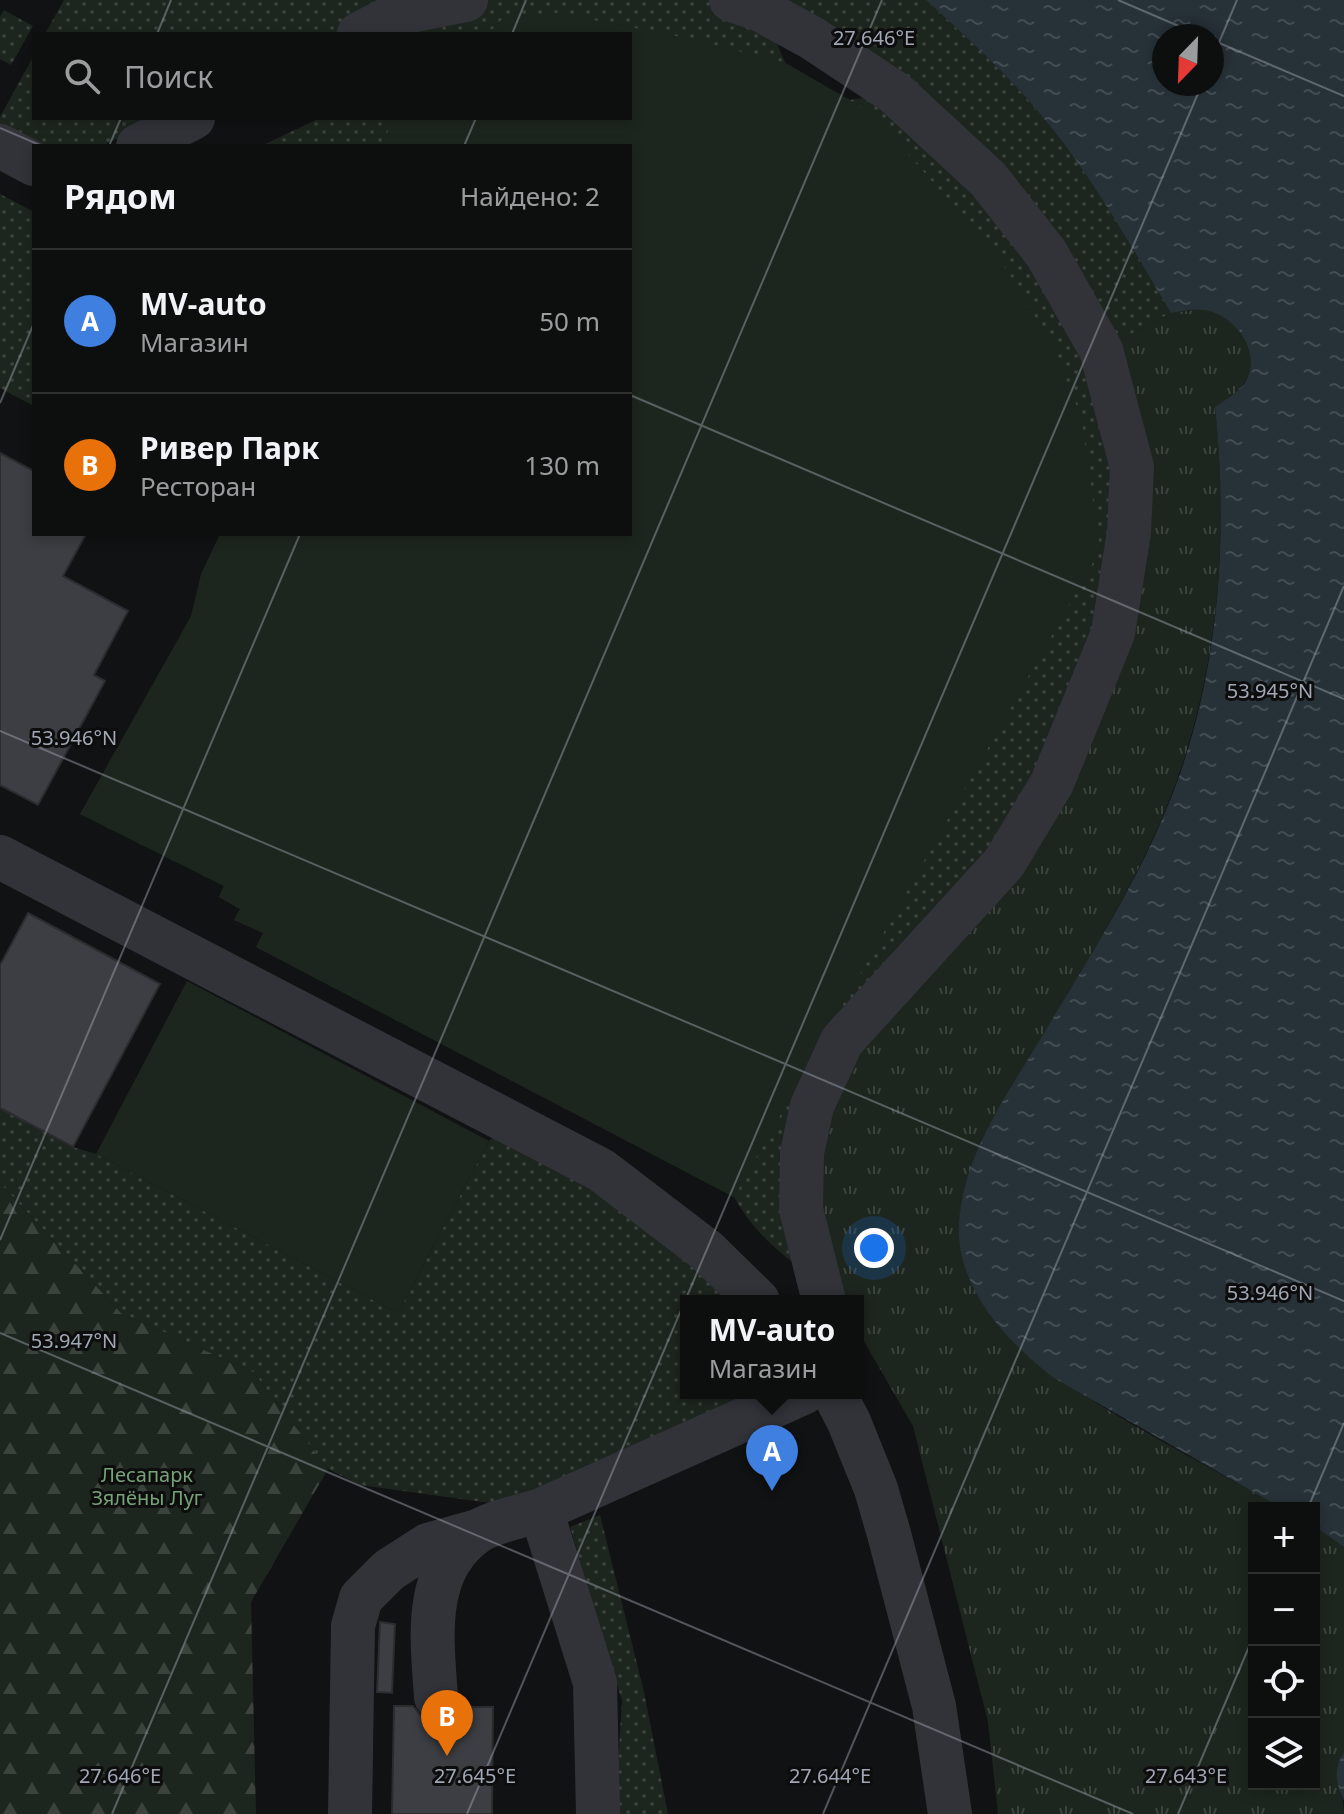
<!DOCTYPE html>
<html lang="ru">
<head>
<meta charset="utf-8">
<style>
  :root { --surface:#0d0e0e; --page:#1b1c1c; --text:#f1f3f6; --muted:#9a9c9e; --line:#2d2e2e; --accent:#2563eb }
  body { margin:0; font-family:"Noto Sans",sans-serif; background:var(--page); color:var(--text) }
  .controls { position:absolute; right:24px; bottom:24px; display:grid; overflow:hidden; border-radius:0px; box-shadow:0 4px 12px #0003 }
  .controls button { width:72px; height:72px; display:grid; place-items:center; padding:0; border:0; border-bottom:2px solid var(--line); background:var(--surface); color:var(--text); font:40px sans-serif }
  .compass { position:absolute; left:1152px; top:24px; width:72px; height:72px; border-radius:50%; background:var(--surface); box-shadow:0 4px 12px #0003; rotate:203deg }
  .you { position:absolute; left:874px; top:1248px; width:28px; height:28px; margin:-20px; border:6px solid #fff; border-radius:50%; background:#1a73e8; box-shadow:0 0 0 12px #1a73e833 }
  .badge { display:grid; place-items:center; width:52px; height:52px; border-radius:50%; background:var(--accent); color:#fff; font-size:26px; font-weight:700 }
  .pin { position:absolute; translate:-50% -66px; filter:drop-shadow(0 2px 4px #0008) }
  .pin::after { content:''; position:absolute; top:42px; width:28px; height:24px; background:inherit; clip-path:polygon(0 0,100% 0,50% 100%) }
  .popup { position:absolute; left:680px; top:1295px; width:184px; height:104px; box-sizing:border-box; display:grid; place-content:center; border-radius:0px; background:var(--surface); filter:drop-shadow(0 2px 6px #0005); font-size:26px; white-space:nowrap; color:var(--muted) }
  .popup b { font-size:30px; color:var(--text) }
  .popup::after { content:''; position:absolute; left:50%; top:100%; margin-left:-16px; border:16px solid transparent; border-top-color:var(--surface) }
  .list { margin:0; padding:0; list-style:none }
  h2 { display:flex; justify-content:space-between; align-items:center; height:104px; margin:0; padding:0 32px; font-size:34px }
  h2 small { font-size:26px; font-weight:400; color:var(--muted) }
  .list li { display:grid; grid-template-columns:52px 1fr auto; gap:24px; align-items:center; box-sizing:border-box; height:144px; padding:0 32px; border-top:2px solid var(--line) }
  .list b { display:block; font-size:30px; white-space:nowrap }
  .list p { margin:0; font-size:26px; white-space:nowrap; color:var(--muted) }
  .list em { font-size:26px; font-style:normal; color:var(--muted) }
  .icon { flex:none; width:44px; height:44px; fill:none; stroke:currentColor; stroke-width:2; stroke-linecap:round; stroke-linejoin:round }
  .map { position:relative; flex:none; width:1344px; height:1814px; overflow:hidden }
  .search { position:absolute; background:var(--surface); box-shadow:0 4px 12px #0003; left:32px; top:32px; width:600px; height:88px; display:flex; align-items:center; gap:20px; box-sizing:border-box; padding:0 28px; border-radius:0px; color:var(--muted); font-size:30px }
  .panel { position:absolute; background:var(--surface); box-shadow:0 4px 12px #0003; left:32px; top:144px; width:600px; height:392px; border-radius:0px }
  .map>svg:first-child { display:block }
  .grass { fill:url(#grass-dots); fill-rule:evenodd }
  .forest { fill:url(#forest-firs) }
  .park { fill:url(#park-tufts) }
  .pitch { fill:#1d261e }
  .water { fill:url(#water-ripples); fill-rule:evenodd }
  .building { fill:#3d3e43; stroke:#2b2b30; stroke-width:2 }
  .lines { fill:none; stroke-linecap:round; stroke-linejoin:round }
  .minor { stroke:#323339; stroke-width:44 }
  .ticks { fill:none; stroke:#a1a8b5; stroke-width:2; stroke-opacity:0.45 }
  .labels { text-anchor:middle; stroke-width:6; stroke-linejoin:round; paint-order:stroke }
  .park-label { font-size:20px; fill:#76a278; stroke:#0d0d0e }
  .ticks-label { font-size:20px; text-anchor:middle; fill:#a1a8b5; stroke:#0d0d0e; stroke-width:6; stroke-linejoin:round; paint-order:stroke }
</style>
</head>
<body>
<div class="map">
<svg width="1344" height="1814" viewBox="0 0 1344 1814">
  <defs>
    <pattern id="grass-dots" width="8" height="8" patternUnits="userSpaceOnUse" patternTransform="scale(2)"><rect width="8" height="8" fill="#1d261e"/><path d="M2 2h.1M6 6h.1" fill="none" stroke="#3b433c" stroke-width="1.8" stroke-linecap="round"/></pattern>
    <pattern id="forest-firs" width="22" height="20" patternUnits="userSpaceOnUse" patternTransform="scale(2)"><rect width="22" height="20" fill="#1d261e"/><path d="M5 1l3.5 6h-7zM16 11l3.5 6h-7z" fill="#3b433c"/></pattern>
    <pattern id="park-tufts" width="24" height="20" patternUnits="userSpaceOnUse" patternTransform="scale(2)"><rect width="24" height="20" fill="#1d261e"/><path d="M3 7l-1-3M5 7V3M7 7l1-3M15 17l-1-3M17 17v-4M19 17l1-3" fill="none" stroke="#3b433c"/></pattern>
    <pattern id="water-ripples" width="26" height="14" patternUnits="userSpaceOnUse" patternTransform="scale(2)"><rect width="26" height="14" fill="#273138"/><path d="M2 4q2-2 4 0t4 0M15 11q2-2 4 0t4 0" fill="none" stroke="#434c53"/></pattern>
  </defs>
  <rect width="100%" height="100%" fill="#111213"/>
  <path class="grass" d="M 64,0 L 926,0 C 964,35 1002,69 1035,108 C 1089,170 1129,243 1171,313 L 1101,350 L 1132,467 L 1113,633 L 821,1283 C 785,1258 756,1236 734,1197 L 256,947 L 263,933 L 234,920 L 240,909 L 219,897 L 224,886 L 80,814 L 642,903 L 630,34 L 45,34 ZM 762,11 L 894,93 L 850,100 L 786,64 Z
    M 4,10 L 33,26 L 11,65 L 0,59 L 0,17 Z
    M 34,55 L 34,118 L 158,118 L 102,146 L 34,146 L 0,131 L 0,117 Z
    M 320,118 L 503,118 L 489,146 L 261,146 Z
    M 0,194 L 34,212 L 34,406 L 0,388 Z
    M 0,1107 L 73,1147 L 96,1154 L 398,1313 L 489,1141 L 510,1122 L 758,1301 L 686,1301 L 686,1393 L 803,1393 L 541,1510 L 360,1485 L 328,1469 L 253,1372 L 121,1313 L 0,1183 Z
    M 600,1515 L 644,1692 L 668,1814 L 615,1814 L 622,1701 L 570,1527 Z"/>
  <path class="forest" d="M 0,1183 L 121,1313 L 253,1372 L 328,1469 L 251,1602 L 256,1814 L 0,1814 Z"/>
  <path class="park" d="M 1195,310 C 1201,310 1208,310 1214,312 C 1241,322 1262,357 1244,383 C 1237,394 1225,400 1215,407 C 1227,524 1221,643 1185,756 C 1153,858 1094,949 1040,1040 C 1010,1091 974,1142 962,1201 C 956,1231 961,1263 976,1291 C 1012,1359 1100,1406 1165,1443 C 1204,1465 1243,1486 1281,1508 L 1254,1508 L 1254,1784 L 1314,1784 L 1314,1526 L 1344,1547 L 1344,1752 C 1330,1774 1344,1792 1344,1814 L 998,1814 L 988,1722 L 913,1426 L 858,1331 L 858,1301 L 840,1301 L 802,1153 L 812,1106 L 1004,863 L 1129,532 L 1101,350 L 1171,313 Z"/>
  <path class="pitch" d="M 557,13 L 691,39 L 786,63 L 873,114 L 1000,259 L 1053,346 L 1081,417 L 1100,550 L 734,1197 L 256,947 L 263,933 L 234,920 L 240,909 L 219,897 L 224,886 L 80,814 L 191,616 L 201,574 L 220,534 L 630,534 L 630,146 L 380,146 L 395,118 L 630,118 L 630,34 L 467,34 L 488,34 L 504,17 Z
    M 187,981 L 489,1141 L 398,1313 L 96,1154 Z"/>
  <path class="water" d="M 926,0 L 1344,0 L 1344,1547 L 1314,1526 L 1314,1508 L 1281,1508 L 1054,1378 C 1007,1342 956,1288 959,1224 C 963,1155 1007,1095 1041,1038 C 1085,964 1133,890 1166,810 C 1219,684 1229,542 1215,407 C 1225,400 1236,394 1244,384 C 1262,357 1241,323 1215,313 C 1201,307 1185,311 1171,313 C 1129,243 1089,170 1035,108 C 1002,69 964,35 926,0 ZM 1164,36 L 1212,36 L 1212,84 L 1164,84 Z
    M 1344,1752 L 1344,1801 C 1336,1784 1333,1769 1344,1752 Z"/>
  <path class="building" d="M 0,453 L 34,471 L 34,534 L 86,534 L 63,576 L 128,611 L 94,675 L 105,681 L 38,805 L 0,785 Z
    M 28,913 L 160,984 L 73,1147 L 0,1108 L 0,965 Z
    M 380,1622 L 395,1624 L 392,1693 L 377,1692 Z
    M 394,1706 L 413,1706 L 424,1719 L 437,1722 L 451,1717 L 459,1707 L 493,1707 L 492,1814 L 392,1814 Z"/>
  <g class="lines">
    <path class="minor" d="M 731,0 L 761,10 L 812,38 L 895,93 L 988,179 L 1046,253 L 1101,350 L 1132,467 L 1129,532 L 1113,633 L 1052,783 L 1004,863 L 842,1041 L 812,1106 L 802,1153 L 801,1209 L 824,1301
      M 359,34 L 400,13 L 466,0
      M 0,146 L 34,164
      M 138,146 L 193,118
      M 0,857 L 601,1170 L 707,1251 L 758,1301
      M 834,1393 L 849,1422 L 876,1489 L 889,1534 L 934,1706 L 950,1814
      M 436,1697 C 432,1639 422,1570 477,1532 C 491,1522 523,1516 541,1510
      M 350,1814 L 353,1626 L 361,1598 L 389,1570 L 428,1545 L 478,1531
      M 598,1814 L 595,1683 L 541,1510 L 803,1393"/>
  </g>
  <path class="ticks" d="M 1118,0 L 1202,36M 157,34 L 171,0M 512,34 L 526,0M 1212,40 L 1344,96M 1212,59 L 1237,0M 0,128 L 42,146M 109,146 L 121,118M 464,146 L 476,118M 630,395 L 1344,699M 0,403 L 34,323M 0,731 L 1344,1301M 0,1240 L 300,534M 0,1333 L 1133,1814M 1308,1508 L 1344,1423M 112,1814 L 882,0M 467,1814 L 1202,84M 823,1814 L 1344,586M 1178,1814 L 1254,1635"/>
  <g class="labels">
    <g class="park-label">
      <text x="147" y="1482">Лесапарк<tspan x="147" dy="23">Зялёны Луг</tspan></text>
    </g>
  </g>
  <g class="ticks-label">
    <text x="874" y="45">27.646°E</text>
    <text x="1270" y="698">53.945°N</text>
    <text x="74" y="745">53.946°N</text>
    <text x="1270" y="1300">53.946°N</text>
    <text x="74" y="1348">53.947°N</text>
    <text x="120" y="1783">27.646°E</text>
    <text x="475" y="1783">27.645°E</text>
    <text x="830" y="1783">27.644°E</text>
    <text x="1186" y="1783">27.643°E</text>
  </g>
</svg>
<div class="controls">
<button>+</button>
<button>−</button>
<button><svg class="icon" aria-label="locate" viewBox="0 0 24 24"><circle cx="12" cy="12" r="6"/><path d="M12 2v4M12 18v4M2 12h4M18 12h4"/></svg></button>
<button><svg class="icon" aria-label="layers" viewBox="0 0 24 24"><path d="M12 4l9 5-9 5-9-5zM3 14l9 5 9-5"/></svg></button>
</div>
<svg class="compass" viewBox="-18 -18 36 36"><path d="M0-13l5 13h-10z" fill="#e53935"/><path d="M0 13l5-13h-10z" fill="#9a9c9e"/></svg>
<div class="you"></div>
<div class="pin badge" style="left:772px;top:1491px;background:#3f7fe0">A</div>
<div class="popup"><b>MV-auto</b>Магазин</div>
<div class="pin badge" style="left:447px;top:1756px;background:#e8710a">B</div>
<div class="search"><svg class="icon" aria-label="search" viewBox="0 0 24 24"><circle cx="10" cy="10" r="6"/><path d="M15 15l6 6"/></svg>Поиск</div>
<section class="panel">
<h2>Рядом<small>Найдено: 2</small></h2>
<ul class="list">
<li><span class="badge" style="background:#3f7fe0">A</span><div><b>MV-auto</b><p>Магазин</p></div><em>50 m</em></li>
<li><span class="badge" style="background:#e8710a">B</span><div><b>Ривер Парк</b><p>Ресторан</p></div><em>130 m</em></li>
</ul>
</section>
</div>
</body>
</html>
